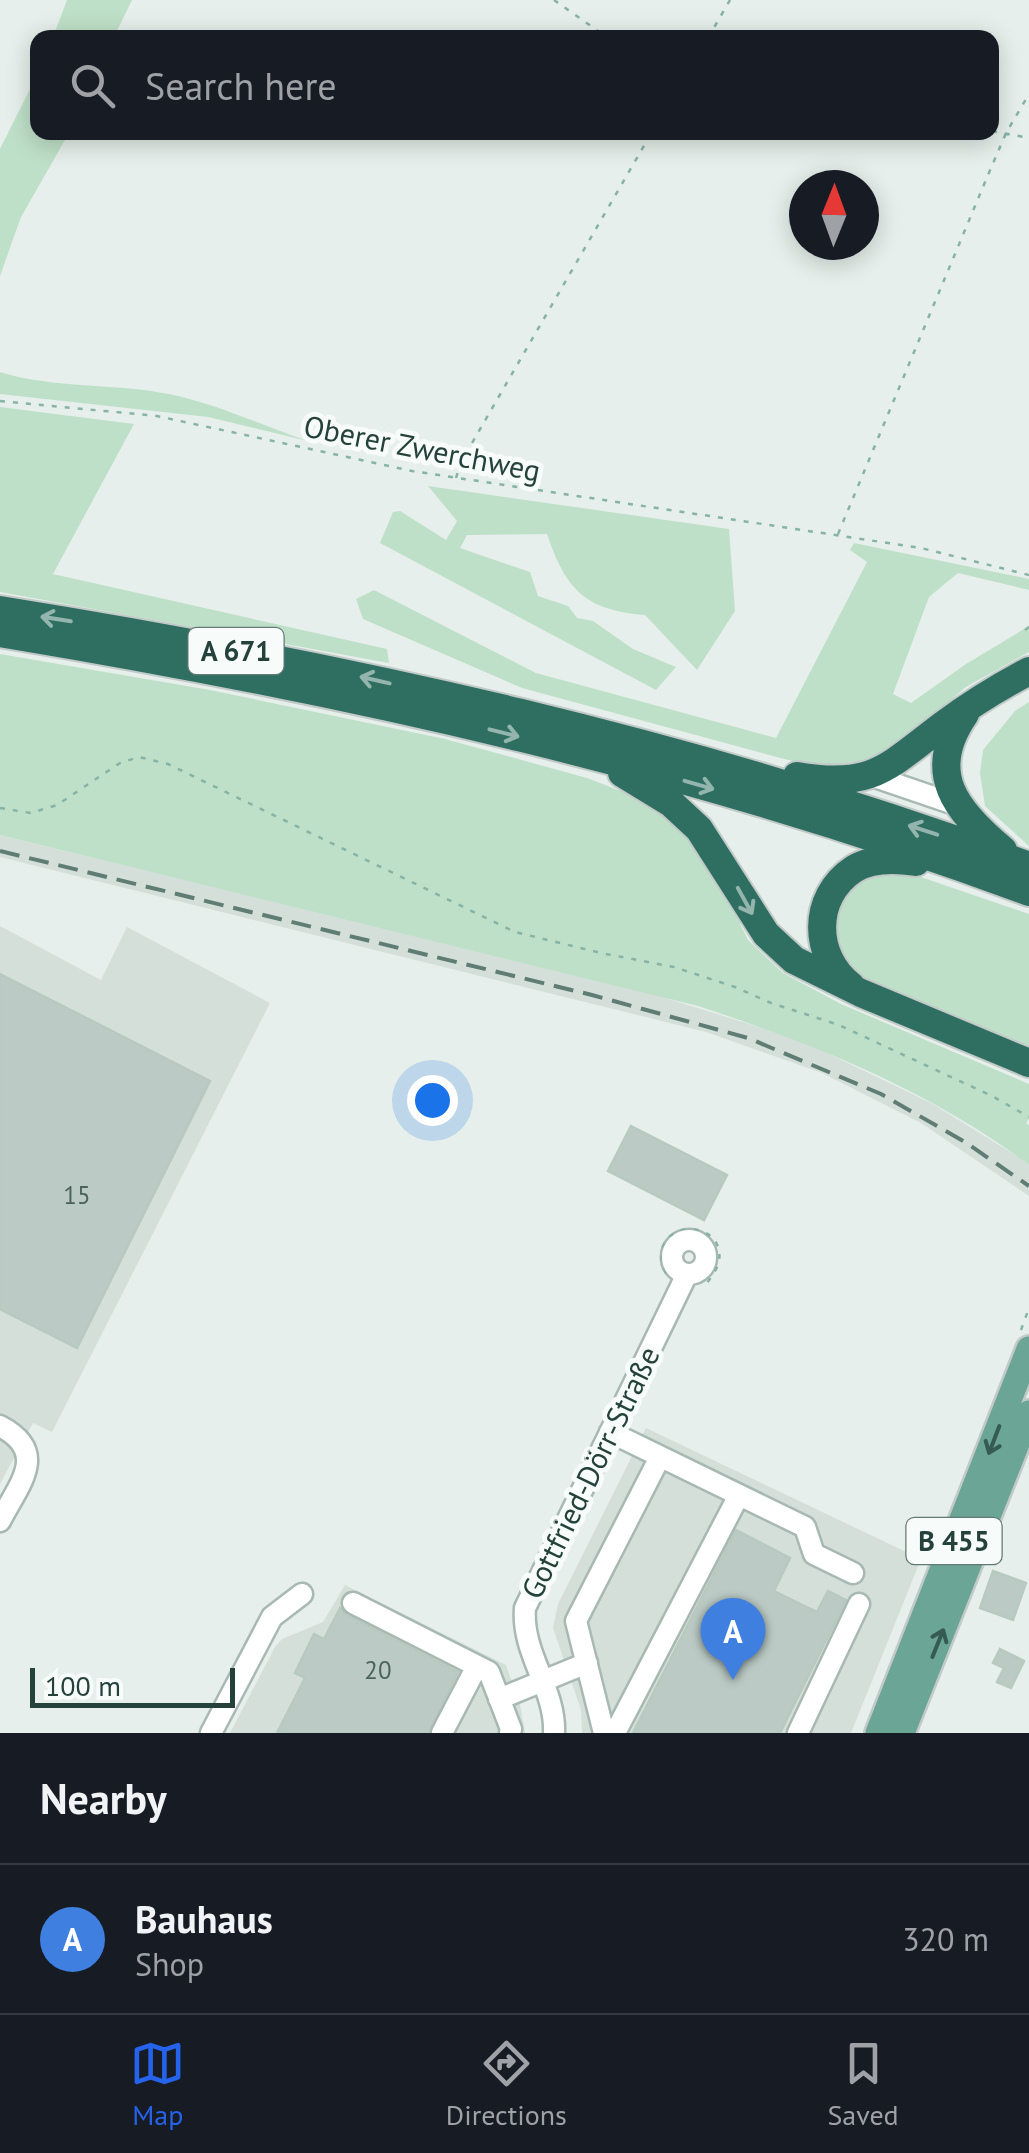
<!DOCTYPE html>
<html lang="en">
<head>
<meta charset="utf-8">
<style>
  :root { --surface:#171b24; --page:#20242c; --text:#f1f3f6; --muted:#9ea1a6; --line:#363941; --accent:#2563eb }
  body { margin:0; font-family:"PT Sans",sans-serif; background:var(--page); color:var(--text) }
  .compass { position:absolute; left:789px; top:170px; width:90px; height:90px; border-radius:50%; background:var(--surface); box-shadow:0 5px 25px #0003; rotate:1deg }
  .scale { position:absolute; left:30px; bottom:25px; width:205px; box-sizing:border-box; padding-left:10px; border:5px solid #24423a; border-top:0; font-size:28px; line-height:35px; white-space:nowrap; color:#24423a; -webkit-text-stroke:8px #f7fbf9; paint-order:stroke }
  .you { position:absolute; left:432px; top:1100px; width:35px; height:35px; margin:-25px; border:8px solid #fff; border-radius:50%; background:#1a73e8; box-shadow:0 0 0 15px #1a73e833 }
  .badge { display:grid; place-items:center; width:65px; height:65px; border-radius:50%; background:var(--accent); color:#fff; font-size:32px; font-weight:700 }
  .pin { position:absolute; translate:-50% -82px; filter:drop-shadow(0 2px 5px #0008) }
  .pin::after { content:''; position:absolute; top:52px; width:35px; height:30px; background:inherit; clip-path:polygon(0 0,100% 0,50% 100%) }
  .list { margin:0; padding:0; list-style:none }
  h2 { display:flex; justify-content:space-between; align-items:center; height:130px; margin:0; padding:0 40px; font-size:42px }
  h2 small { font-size:32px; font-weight:400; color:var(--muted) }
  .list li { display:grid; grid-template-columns:65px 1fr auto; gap:30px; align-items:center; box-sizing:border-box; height:150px; padding:0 40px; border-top:2px solid var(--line) }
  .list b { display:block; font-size:38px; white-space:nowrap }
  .list p { margin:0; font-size:32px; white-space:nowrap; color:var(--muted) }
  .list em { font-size:32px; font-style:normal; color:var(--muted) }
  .icon { flex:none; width:55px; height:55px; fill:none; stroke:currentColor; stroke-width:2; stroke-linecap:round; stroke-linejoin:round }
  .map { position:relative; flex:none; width:1029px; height:1733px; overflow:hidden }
  .search { position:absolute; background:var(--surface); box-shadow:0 5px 25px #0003; left:30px; right:30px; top:30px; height:110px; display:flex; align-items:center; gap:25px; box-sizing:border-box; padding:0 35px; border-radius:20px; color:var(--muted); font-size:38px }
  .sheet { height:280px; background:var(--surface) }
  nav { display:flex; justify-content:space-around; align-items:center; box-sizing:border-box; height:140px; border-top:2px solid var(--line); background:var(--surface); font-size:28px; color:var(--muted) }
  nav a { display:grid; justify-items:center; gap:5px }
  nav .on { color:var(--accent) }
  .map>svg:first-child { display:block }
  .built { fill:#d4dfda }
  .green { fill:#bfe0c8 }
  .building { fill:#bbcac4; stroke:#b8c9c2; stroke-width:2.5 }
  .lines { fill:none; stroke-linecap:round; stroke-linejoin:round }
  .minor-casing { stroke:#a8b8b2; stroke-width:25 }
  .major-casing { stroke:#c2cac8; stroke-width:30 }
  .highway-casing { stroke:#c2cac8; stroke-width:32 }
  .path { stroke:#86b3a5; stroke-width:2.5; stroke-dasharray:5 8; stroke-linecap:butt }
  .minor { stroke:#fff; stroke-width:20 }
  .major { stroke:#6aa596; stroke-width:25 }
  .highway { stroke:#2f6f62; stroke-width:28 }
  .rail { stroke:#5f7d75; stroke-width:4; stroke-dasharray:20 10; stroke-linecap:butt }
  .oneway { stroke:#93b5ae }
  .oneway2 { stroke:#365b51 }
  .labels { text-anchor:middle; stroke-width:10; stroke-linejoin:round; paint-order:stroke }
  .number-label { font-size:25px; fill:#4a645c }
  .shield { fill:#f7fbf9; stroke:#637a73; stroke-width:2.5 }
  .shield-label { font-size:28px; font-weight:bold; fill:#24423a }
  .street-label { font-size:30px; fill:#24423a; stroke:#f7fbf9 }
</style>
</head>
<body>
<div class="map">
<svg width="1029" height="1733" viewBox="0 0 1029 1733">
  <rect width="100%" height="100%" fill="#e6efeb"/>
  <path class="built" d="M 0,835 L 659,996 L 798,1039 L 931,1103 L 1017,1156 L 1029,1165 L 1029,1196 L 921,1123 L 822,1073 L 706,1032 L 0,857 Z
    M 0,926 L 101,980 L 127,927 L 270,1003 L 52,1432 L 33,1423 L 0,1484 Z
    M 646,1428 L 921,1559 L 851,1733 L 582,1733 L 581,1710 L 553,1628 L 558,1604 Z
    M 345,1585 L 506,1665 L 520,1704 L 525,1733 L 230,1733 L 275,1647 L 282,1639 L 323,1622 Z"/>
  <path class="green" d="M 67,0 L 132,0 L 114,37 L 53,37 Z
    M 37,75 L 38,132 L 69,133 L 21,217 L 0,276 L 0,149 Z
    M 0,372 C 56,389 113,383 169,394 C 217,404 261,425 308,441 L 208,417 L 0,394 Z
    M 0,407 L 134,424 L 53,574 L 387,649 L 389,663 L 0,592 Z
    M 428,486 L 729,529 L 735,611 L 697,670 L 645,615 C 585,610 566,590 547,534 L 467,535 L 460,548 L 530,572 L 538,596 L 568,606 L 577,618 L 593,621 L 633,649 L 676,667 L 656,690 L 380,543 L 393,512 L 400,511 L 446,540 L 457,521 Z
    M 854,543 L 1029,579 L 1029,590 L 958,573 L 929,597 L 893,694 L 911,703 L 966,664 L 1029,626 L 1029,652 L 966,687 L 896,747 L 860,761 L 824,766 L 788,760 L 522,688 L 363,619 L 356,599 L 374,590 L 536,673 L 776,738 L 867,562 L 850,550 Z
    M 0,654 L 210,690 L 445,739 L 587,778 L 644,800 L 682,828 L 712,867 L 748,940 L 783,973 L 841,1004 L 1029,1084 L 1029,1119 L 1026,1123 L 1029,1125 L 1029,1165 C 931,1091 814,1044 698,1006 L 0,835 Z
    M 1029,702 L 1029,846 L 985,806 L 980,773 L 983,750 L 1015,711 Z
    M 871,872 L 912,874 L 1029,914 L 1029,1046 C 973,1032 878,996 836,957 L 833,900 Z"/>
  <path class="building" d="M 0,974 L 210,1081 L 77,1348 L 0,1309 Z
    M 631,1126 L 727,1175 L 704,1220 L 608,1171 Z
    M 736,1530 L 790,1558 L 774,1591 L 817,1612 L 828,1591 L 846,1600 L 780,1733 L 633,1733 Z
    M 993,1571 L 1026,1583 L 1013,1620 L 980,1608 Z
    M 340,1608 L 347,1615 L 458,1672 L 428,1733 L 277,1733 L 305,1678 L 295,1673 L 314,1634 L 324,1639 Z
    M 1000,1649 L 1024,1661 L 1011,1688 L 997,1682 L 1004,1668 L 993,1663 Z"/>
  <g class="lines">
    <defs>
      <path id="minor" d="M 869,775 L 957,805
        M672 1257a17 17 0 1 1 34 0a17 17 0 1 1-34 0Z
        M 0,1426 C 50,1452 19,1484 0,1521
        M 610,1432 L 805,1527 L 814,1554 L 853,1573
        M 353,1603 L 489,1672 L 511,1729 L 510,1733
        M 499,1699 L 587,1663
        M 211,1733 L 272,1617 L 302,1594
        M 442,1733 L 477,1666
        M 554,1733 C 556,1689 521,1653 525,1608 L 687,1274
        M 604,1733 L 576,1621 L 660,1457
        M 615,1733 L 739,1495
        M 798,1733 L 859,1604"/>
      <path id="major" d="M 878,1733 L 1029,1349
        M 902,1733 L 1029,1413"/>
      <path id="highway" d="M 0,610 C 349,666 697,743 1029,866
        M 0,633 C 349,691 697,768 1029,892
        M 965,714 C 924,773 956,811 1003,850
        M 622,773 L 671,803 L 699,829 L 766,934 L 794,960 L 861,993 L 1029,1063
        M 797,776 C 873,789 887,767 943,725 C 971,704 999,687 1029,671
        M 851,986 C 813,957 811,897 854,869 C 872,858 896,859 916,862"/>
    </defs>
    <use href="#minor" class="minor-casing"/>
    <use href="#major" class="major-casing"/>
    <use href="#highway" class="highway-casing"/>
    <path class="path" d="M 554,0 L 608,38
      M 708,38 L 730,0
      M 992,131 L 1029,138
      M 0,401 L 157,416 L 412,471 L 921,548 L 1029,575
      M 456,478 L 461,462 L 652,132
      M 838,534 L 988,175 L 1006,133 L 1029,94
      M 1025,630 L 1029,627
      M 0,808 L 31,813 L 57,805 L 120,763 L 139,757 L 168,764 L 515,932 L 601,953 L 674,967 L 735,987 L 771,1003 L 839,1025 L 992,1096 L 1029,1117
      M 666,1273 C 642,1219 726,1215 719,1261 C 717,1272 708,1279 704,1289
      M 1021,1330 L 1029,1308"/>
    <use href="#minor" class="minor"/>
    <use href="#major" class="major"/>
    <use href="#highway" class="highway"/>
    <path class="rail" d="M 0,851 L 592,995 L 748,1038 L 881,1094 L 965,1142 L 1029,1186"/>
  </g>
  <defs><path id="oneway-shaft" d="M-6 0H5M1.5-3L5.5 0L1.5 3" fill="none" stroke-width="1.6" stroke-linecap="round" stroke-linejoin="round" transform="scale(2.5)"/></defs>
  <g class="oneway">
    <use href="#oneway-shaft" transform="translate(56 619) rotate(-171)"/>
    <use href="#oneway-shaft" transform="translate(375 680) rotate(-167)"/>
    <use href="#oneway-shaft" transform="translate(504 733) rotate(14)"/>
    <use href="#oneway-shaft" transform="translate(699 785) rotate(16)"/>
    <use href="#oneway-shaft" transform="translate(923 830) rotate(-162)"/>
    <use href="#oneway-shaft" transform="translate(745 901) rotate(61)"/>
  </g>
  <g class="oneway2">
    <use href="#oneway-shaft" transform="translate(994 1440) rotate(111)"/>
    <use href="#oneway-shaft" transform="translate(938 1643) rotate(-68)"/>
  </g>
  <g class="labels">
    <g class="number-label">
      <text x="77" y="1204">15</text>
      <text x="378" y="1679">20</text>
    </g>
    <g class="shield">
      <rect x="188.5" y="628" width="95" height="46" rx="8"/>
      <rect x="906.5" y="1518" width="95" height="46" rx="8"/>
    </g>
    <g class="shield-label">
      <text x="236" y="661">A 671</text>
      <text x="954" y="1551">B 455</text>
    </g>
    <g class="street-label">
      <text transform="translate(422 449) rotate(11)" y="10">Oberer Zwerchweg</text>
      <text transform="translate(591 1473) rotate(-64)" y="10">Gottfried-Dörr-Straße</text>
    </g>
  </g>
</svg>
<svg class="compass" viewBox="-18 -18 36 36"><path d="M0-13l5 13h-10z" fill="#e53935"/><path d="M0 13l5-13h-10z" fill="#9ea1a6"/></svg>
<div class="scale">100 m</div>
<div class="you"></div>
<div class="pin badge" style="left:733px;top:1680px;background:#3f7fe0">A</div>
<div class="search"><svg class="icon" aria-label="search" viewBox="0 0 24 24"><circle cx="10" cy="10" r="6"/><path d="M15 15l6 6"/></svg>Search here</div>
</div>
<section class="sheet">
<h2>Nearby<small></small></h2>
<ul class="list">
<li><span class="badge" style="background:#3f7fe0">A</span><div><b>Bauhaus</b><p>Shop</p></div><em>320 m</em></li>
</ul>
</section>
<nav>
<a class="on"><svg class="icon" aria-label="map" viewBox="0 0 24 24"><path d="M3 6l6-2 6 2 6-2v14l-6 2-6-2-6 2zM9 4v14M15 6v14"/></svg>Map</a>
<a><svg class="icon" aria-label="directions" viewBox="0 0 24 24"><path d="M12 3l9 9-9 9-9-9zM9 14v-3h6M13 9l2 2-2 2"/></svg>Directions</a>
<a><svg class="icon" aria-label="saved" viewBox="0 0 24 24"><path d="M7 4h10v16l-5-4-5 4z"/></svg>Saved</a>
</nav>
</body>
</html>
